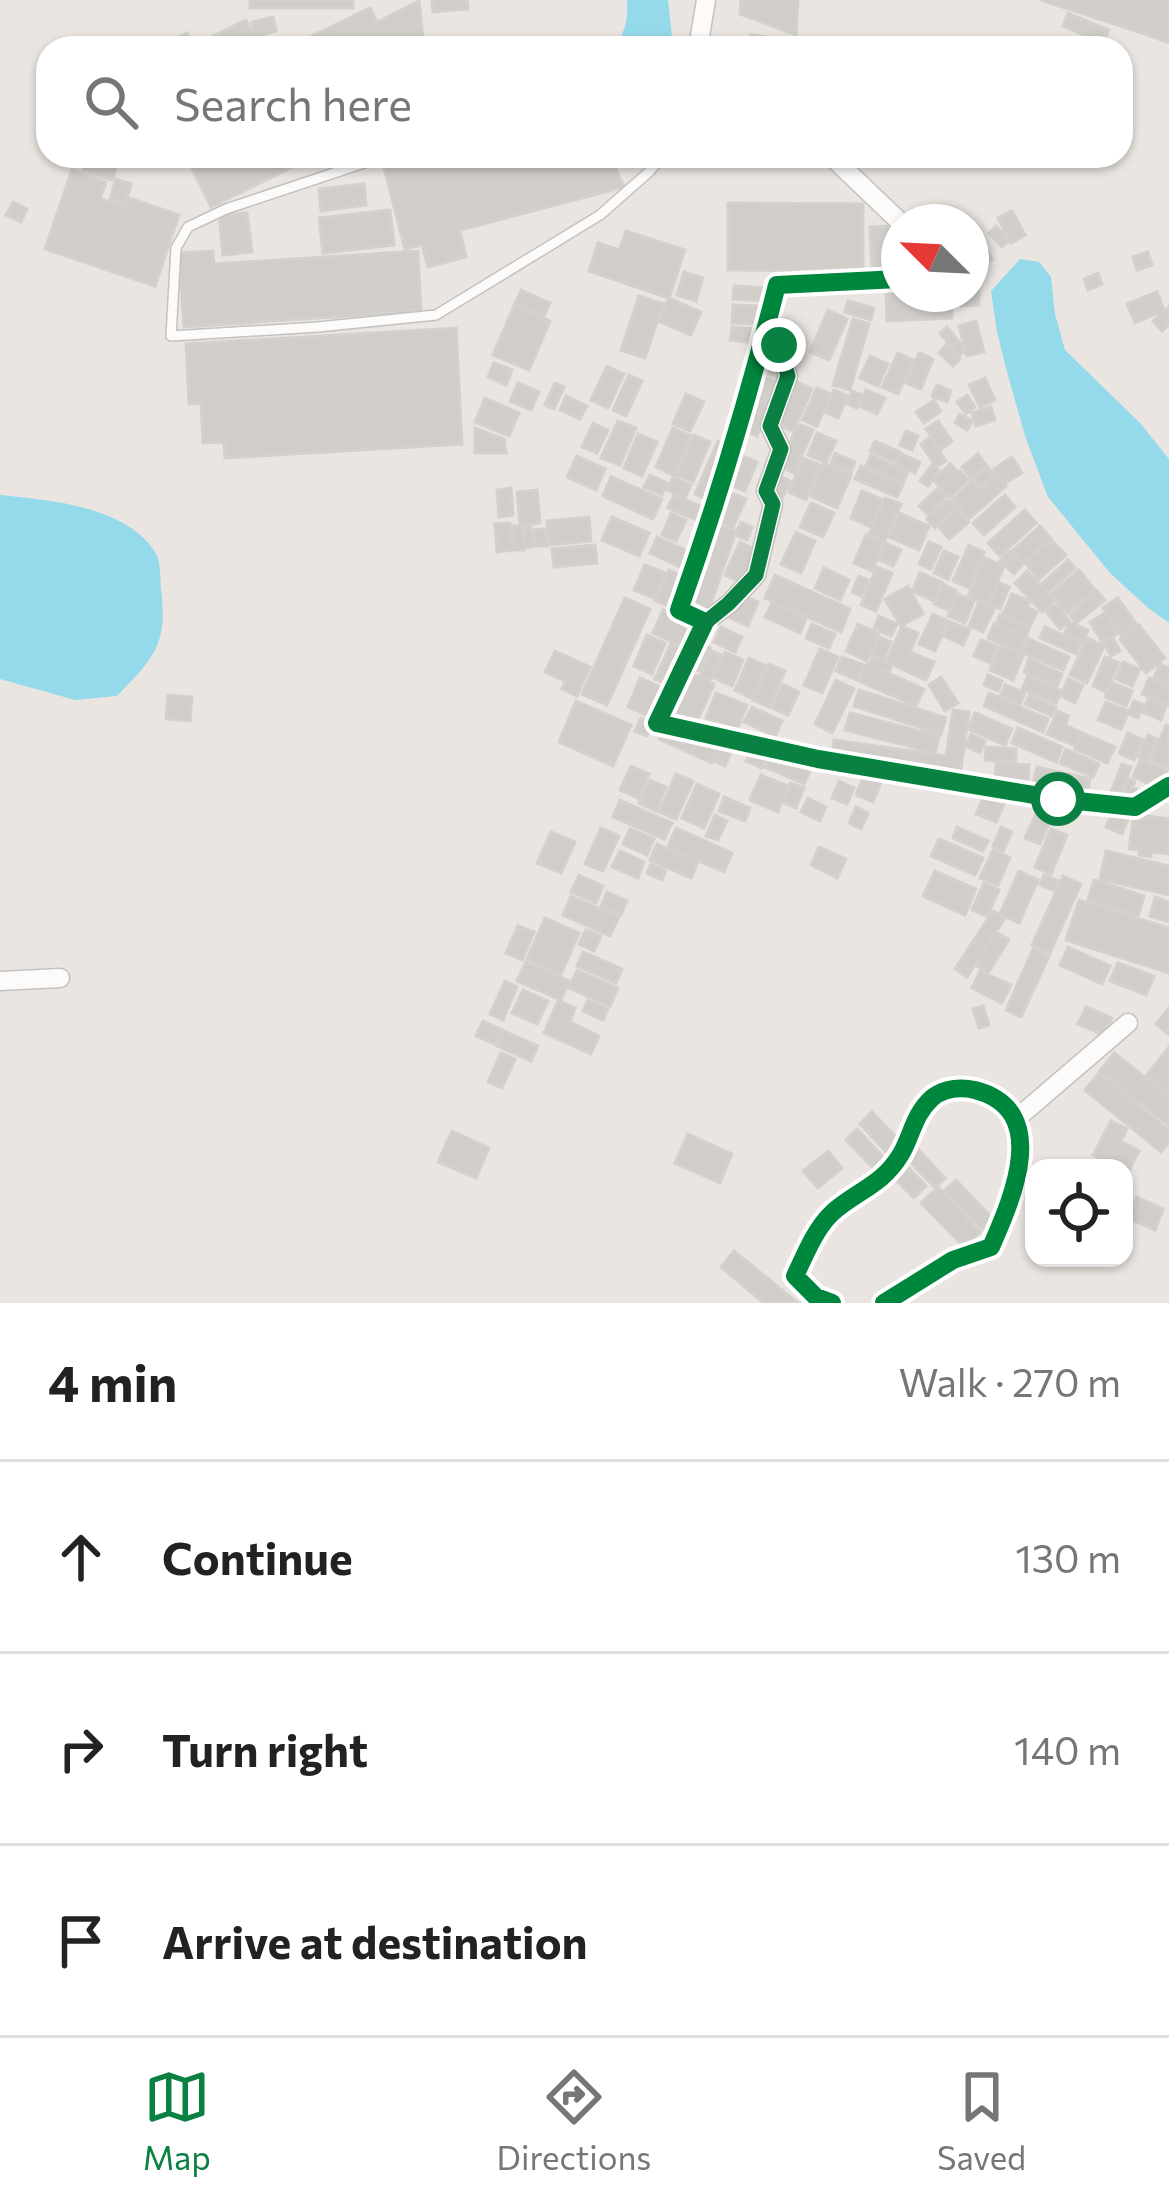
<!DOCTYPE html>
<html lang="en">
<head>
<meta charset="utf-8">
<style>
  :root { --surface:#fff; --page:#f2f2f2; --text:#222; --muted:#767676; --line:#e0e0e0; --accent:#0b8043 }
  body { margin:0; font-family:Commissioner,sans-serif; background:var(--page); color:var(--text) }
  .controls { position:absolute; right:36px; bottom:36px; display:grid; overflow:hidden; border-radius:24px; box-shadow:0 3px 9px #0004 }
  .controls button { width:108px; height:108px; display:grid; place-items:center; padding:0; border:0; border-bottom:3px solid var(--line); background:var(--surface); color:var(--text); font:60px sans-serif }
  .compass { position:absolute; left:881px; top:204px; width:108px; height:108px; border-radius:50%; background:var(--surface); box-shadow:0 3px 9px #0004; rotate:294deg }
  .stop { position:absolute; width:36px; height:36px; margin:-27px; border:9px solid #0b8043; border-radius:50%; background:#fff }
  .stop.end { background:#0b8043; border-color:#fff; box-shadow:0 3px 12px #0008 }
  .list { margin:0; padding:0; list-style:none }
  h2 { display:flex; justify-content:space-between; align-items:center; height:156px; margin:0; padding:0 48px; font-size:51px }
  h2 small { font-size:39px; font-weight:400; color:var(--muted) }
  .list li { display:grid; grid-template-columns:78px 1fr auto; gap:36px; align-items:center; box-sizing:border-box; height:192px; padding:0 48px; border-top:3px solid var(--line) }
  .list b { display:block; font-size:45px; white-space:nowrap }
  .list em { font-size:39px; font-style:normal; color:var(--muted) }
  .icon { flex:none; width:66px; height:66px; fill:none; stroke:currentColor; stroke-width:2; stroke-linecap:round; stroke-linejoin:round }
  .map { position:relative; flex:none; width:1169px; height:1303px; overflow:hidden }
  .search { position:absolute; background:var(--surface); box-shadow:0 3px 9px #0004; left:36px; right:36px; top:36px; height:132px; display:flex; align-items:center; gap:30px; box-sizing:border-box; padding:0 42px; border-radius:36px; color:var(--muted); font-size:45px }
  .sheet { height:732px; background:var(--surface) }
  nav { display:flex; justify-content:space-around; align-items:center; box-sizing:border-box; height:168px; border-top:3px solid var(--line); background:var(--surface); font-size:33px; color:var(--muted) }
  nav a { display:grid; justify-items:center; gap:6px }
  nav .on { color:var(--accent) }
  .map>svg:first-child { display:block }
  .water { fill:#94daeb }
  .building { fill:#d1ceca; stroke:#d4d1cd; stroke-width:3 }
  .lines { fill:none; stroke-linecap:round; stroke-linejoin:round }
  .service-casing { stroke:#c3c2c2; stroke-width:12 }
  .minor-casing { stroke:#c3c2c2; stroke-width:21 }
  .service { stroke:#fcfbfa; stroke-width:9 }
  .minor { stroke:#fcfbfa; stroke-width:18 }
  .cycleway-casing { stroke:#fff; stroke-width:26 }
  .cycleway { stroke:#00873e; stroke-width:18 }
  .route { stroke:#0b8043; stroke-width:15 }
</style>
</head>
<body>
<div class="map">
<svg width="1169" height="1303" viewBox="0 0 1169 1303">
  <rect width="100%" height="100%" fill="#eae5e0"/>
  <path class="water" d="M 627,0 L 668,0 L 672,37 L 671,48 L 612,48 C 626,34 628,19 627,0 Z
    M 1020,259 L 1039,262 L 1051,277 L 1055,314 L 1065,350 L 1140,423 L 1169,459 L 1169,623 L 1147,607 L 1110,573 L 1048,497 L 1026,439 L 1007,372 L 997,332 L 991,291 Z
    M 0,495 C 49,500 126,506 155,552 C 161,561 160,578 161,589 C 168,644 154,658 117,696 L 75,700 L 0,679 Z"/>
  <path class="building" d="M 250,0 L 353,0 L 353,8 L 250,8 Z
    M 432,0 L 467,0 L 468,9 L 433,12 Z
    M 741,0 L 798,0 L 796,35 L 740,14 Z
    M 1041,0 L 1169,0 L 1169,43 L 1145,34 Z
    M 419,1 L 424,48 L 287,48 L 370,8 L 377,22 Z
    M 1068,13 L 1109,30 L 1103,43 L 1063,26 Z
    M 273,17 L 276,31 L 255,37 L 252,22 Z
    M 246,20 L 260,48 L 156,48 L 187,33 L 193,46 Z
    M 751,35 L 801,42 L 800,48 L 749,48 Z
    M 88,156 L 99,156 L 118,162 L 112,180 L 83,170 Z
    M 186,156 L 315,156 L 211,207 Z
    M 381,156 L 610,156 L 624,187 L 460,230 L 466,257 L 428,267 L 422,245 L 405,249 Z
    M 72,170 L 106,182 L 100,199 L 126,207 L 129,198 L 179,215 L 155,286 L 45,249 Z
    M 116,179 L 131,184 L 125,204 L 110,199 Z
    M 364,184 L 366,205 L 321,211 L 319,189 Z
    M 13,202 L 27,209 L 21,222 L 6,215 Z
    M 728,203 L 863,204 L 863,271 L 728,270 Z
    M 390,210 L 394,245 L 323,253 L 319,218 Z
    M 1012,211 L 1025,235 L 1011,243 L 998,218 Z
    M 247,213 L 252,252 L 223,255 L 219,216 Z
    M 897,226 L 899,269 L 872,270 L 870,227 Z
    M 996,226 L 1009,240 L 1002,247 L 989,233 Z
    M 626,231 L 685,250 L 669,298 L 589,271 L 598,243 L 619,250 Z
    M 984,245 L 992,259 L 971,272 L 971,253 Z
    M 213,251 L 214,264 L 418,251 L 421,311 L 184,327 L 179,253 Z
    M 1148,252 L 1152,265 L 1137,270 L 1133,257 Z
    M 684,272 L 703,278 L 696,301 L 677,295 Z
    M 1098,273 L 1102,284 L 1088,290 L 1084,279 Z
    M 734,286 L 766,288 L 765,301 L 733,299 Z
    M 886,289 L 899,289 L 899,294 L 951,294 L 952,318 L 887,321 Z
    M 979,289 L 979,305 L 961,306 L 961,294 L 971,294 L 971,290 Z
    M 521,290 L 550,303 L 544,316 L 515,304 Z
    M 1157,292 L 1164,310 L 1135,323 L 1127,304 Z
    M 639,296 L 663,304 L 645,358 L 621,350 Z
    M 669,298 L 701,312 L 691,335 L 658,321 Z
    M 848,301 L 874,308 L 871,320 L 845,312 Z
    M 733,305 L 760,306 L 760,324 L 732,323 Z
    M 514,306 L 550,321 L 529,370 L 493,355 Z
    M 1169,307 L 1169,324 L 1162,331 L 1153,321 Z
    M 828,310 L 847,319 L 829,360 L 810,352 Z
    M 853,319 L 869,324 L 850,390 L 833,385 Z
    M 976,321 L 984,352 L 967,356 L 959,326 Z
    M 732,327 L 757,329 L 756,343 L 730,340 Z
    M 947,327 L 966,350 L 959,356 L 940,333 Z
    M 456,328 L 462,444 L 225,458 L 224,442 L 203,443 L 201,403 L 189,404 L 186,344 Z
    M 946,345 L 960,359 L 953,366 L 939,353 Z
    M 898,353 L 913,360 L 898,394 L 882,387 Z
    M 919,353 L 933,359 L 921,389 L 906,383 Z
    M 870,356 L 888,364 L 878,386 L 860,378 Z
    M 494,363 L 512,370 L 506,385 L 488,377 Z
    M 607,366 L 624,374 L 608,408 L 591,400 Z
    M 629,375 L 642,381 L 626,416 L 613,410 Z
    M 762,377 L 783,386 L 778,399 L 757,390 Z
    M 985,378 L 995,400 L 980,407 L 969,385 Z
    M 795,381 L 812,389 L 793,431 L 776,424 Z
    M 518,383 L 539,392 L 531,410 L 510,401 Z
    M 555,383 L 564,387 L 554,409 L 545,405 Z
    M 937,385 L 951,391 L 947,402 L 932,396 Z
    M 817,388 L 831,394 L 817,426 L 802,420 Z
    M 834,390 L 848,396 L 838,418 L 824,412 Z
    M 866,390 L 885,398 L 877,414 L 859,406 Z
    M 852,391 L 862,395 L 857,408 L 847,404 Z
    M 757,393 L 772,400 L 757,436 L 741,429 Z
    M 686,394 L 704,402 L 690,431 L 673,424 Z
    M 967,395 L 975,407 L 966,414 L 957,402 Z
    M 566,396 L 587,406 L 580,419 L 560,410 Z
    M 485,398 L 519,413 L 509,436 L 475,422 Z
    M 934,400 L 941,411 L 924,423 L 916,412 Z
    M 991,407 L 995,420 L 976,426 L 972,413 Z
    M 960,414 L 972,421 L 967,430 L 955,423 Z
    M 618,421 L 636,428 L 620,465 L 601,458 Z
    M 938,421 L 952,441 L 941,450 L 926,429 Z
    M 593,423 L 608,430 L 597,453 L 582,447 Z
    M 798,424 L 813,430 L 794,473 L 780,467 Z
    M 475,428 L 504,439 L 506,453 L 475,453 Z
    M 673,428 L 691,436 L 674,475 L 656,467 Z
    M 906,431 L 918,436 L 912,450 L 900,445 Z
    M 817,433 L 836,441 L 826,463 L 808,455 Z
    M 638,434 L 657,442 L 642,476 L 624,468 Z
    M 694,435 L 710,442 L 693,482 L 677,475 Z
    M 930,437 L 946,461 L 936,467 L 921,444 Z
    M 718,441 L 731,447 L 708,500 L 695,494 Z
    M 875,441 L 900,452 L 895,462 L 870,451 Z
    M 835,453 L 855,462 L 851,472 L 831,463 Z
    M 901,454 L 920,462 L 915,473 L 896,464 Z
    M 978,454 L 986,465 L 971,478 L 962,467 Z
    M 741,455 L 757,462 L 745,491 L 728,484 Z
    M 871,455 L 908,472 L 903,483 L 866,466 Z
    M 577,456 L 605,469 L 596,490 L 567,477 Z
    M 1012,457 L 1022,473 L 1003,484 L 994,469 Z
    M 803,458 L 820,465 L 806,500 L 789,492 Z
    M 824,463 L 851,475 L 837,508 L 810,496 Z
    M 950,464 L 958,472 L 941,487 L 933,480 Z
    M 932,465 L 939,471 L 928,486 L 920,481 Z
    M 861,466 L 903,484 L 897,497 L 855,479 Z
    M 988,467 L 994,475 L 980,486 L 974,478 Z
    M 960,471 L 968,480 L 950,497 L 942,488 Z
    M 650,475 L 667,483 L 662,495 L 644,487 Z
    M 779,476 L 790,481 L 783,497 L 772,492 Z
    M 996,476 L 1006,486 L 969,519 L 960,509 Z
    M 611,477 L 662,499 L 653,519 L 603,496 Z
    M 673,477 L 691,485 L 685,498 L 667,490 Z
    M 972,481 L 980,490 L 959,508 L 952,500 Z
    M 511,488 L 513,515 L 499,517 L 497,490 Z
    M 938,488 L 946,497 L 928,515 L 919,506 Z
    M 537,490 L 540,523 L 520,525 L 517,492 Z
    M 862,491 L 883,500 L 871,527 L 851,518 Z
    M 728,492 L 746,499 L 733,527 L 716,520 Z
    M 674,495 L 707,509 L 701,522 L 668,508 Z
    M 1005,495 L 1015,507 L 984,535 L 973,523 Z
    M 885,498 L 901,504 L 885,541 L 869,534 Z
    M 948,500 L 956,509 L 935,528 L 927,519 Z
    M 811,503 L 834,513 L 823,537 L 800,527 Z
    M 958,509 L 969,522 L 949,539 L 938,526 Z
    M 1025,510 L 1036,523 L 1000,556 L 988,543 Z
    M 671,513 L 686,520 L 676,541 L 662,535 Z
    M 899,513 L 929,526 L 919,550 L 889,537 Z
    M 589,517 L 591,541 L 549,545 L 547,521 Z
    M 612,517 L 649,533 L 639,556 L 602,540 Z
    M 741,522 L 752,527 L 747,540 L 735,535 Z
    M 510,523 L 513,550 L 497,552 L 495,524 Z
    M 715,524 L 736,531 L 707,615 L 685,607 Z
    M 522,525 L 524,550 L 515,550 L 512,526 Z
    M 524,526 L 531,526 L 532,547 L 525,548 Z
    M 1040,526 L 1051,538 L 1022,563 L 1012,551 Z
    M 545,529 L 547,546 L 535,546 L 534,530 Z
    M 796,532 L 815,541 L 801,573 L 781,564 Z
    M 866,535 L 884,543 L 872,571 L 854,563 Z
    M 657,537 L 692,553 L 685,569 L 650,553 Z
    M 1051,540 L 1066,555 L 1039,579 L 1025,563 Z
    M 740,542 L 757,550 L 742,583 L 725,575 Z
    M 929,542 L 941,547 L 931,569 L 919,564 Z
    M 885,543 L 901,550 L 893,566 L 879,560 Z
    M 595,545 L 597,563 L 554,567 L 552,549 Z
    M 969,545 L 984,552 L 969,588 L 953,581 Z
    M 944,551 L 958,557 L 948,579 L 934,573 Z
    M 1009,552 L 1022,565 L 1014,574 L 1000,561 Z
    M 985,558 L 1004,566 L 988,604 L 968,596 Z
    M 1068,560 L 1075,568 L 1048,592 L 1041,585 Z
    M 645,565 L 665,573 L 654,598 L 634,590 Z
    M 877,567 L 892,573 L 876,611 L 861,605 Z
    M 824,568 L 849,580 L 840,600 L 815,588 Z
    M 669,570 L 684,577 L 671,607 L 655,601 Z
    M 1079,570 L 1095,590 L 1067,613 L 1051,594 Z
    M 1027,571 L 1055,600 L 1042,612 L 1015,583 Z
    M 920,573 L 942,582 L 934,601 L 912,591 Z
    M 775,575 L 850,609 L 841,632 L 765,598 Z
    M 859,576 L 868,580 L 861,596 L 852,592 Z
    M 998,582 L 1009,587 L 1000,609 L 989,604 Z
    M 943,584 L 957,591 L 949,610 L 934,604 Z
    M 908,586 L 923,614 L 901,626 L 885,599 Z
    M 1097,591 L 1105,600 L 1076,623 L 1070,615 Z
    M 741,594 L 758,602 L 748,626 L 730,618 Z
    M 958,594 L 974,601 L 965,623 L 948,616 Z
    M 1012,594 L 1030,601 L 1027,607 L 1037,612 L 1030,626 L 1003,614 Z
    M 625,598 L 650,609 L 607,705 L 582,694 Z
    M 1118,598 L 1137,625 L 1122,636 L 1103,608 Z
    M 979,602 L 994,609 L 983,632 L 969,626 Z
    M 772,603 L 806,618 L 800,633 L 765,617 Z
    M 1056,604 L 1070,622 L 1060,629 L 1046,612 Z
    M 663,610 L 696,624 L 686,648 L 653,633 Z
    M 1105,613 L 1117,634 L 1102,642 L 1090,622 Z
    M 933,614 L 948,621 L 935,651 L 919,644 Z
    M 1000,615 L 1030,627 L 1026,637 L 996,624 Z
    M 879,616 L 897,624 L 891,636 L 874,628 Z
    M 951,622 L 970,630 L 963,645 L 944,636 Z
    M 1070,622 L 1088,630 L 1083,641 L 1065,633 Z
    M 812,624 L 835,634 L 829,648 L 806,638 Z
    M 858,624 L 879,634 L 867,661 L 846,651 Z
    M 994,624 L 1026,638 L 1020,652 L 988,638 Z
    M 1139,625 L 1165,658 L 1146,673 L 1120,639 Z
    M 902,626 L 918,633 L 910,652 L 934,662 L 926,680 L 886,662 Z
    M 721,627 L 742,637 L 735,652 L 714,642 Z
    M 1045,627 L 1081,643 L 1076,654 L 1040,638 Z
    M 647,635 L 665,643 L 652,674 L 634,666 Z
    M 879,637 L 891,642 L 883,660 L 871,655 Z
    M 1087,638 L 1104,646 L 1087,683 L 1070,675 Z
    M 1113,638 L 1120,651 L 1111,656 L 1104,643 Z
    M 1029,639 L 1069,657 L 1063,670 L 1023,653 Z
    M 981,640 L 997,646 L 990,663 L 974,656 Z
    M 699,643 L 710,648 L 699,671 L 689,667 Z
    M 671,644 L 688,651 L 672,686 L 655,679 Z
    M 1001,646 L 1023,656 L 1013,680 L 990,670 Z
    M 820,649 L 838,657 L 822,693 L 804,685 Z
    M 555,651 L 590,667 L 577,696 L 562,689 L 565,681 L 545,672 Z
    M 712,651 L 721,655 L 710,680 L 700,676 Z
    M 725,652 L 743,660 L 732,686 L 714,678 Z
    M 842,657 L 864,665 L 857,680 L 836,671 Z
    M 873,657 L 892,665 L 889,673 L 870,664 Z
    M 1105,657 L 1119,663 L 1106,692 L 1093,686 Z
    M 749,658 L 766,666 L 751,698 L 735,690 Z
    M 1029,659 L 1062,674 L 1057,686 L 1024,672 Z
    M 1123,662 L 1140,669 L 1132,686 L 1116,679 Z
    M 867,663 L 924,689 L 916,706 L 859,681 Z
    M 769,664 L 785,671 L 769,707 L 753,700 Z
    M 1160,664 L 1169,668 L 1169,685 L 1154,678 Z
    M 688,672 L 714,684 L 695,726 L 669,714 Z
    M 988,675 L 1002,681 L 998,691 L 984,685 Z
    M 1028,676 L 1062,691 L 1056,703 L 1022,689 Z
    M 941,677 L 958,703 L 945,711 L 929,685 Z
    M 640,678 L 665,689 L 653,718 L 628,707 Z
    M 1149,678 L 1169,686 L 1169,705 L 1142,694 Z
    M 1068,679 L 1083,685 L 1075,703 L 1061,696 Z
    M 836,680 L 854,689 L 832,733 L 815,724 Z
    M 1111,682 L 1132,691 L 1126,706 L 1105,697 Z
    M 783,684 L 799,692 L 788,715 L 772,708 Z
    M 1005,685 L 1025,693 L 1020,704 L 1000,696 Z
    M 859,690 L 946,718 L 941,734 L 854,706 Z
    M 716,693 L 747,705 L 737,730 L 706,718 Z
    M 989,693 L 1048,719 L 1043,732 L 984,706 Z
    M 168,695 L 192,697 L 190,721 L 166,719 Z
    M 1029,695 L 1056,707 L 1052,716 L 1025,704 Z
    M 1148,699 L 1166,706 L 1161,720 L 1143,712 Z
    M 576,701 L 631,725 L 613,766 L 559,742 Z
    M 1134,701 L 1144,705 L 1138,718 L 1128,714 Z
    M 1106,702 L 1129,711 L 1121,729 L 1098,720 Z
    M 752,707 L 782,721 L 775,736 L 744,722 Z
    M 953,710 L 969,712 L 960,775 L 832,757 L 834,740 L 946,756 Z
    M 1058,711 L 1069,716 L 1065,725 L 1082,733 L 1076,746 L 1047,734 Z
    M 850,713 L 939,736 L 935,753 L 845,730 Z
    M 975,713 L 1012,729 L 1005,745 L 968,729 Z
    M 641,718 L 653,723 L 647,736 L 635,731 Z
    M 1166,725 L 1169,726 L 1169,768 L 1151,760 Z
    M 665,728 L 695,743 L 690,753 L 659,739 Z
    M 1018,728 L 1062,747 L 1056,762 L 1012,743 Z
    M 1082,733 L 1115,747 L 1107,763 L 1075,749 Z
    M 1128,733 L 1143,740 L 1134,760 L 1119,753 Z
    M 971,734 L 985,741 L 980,753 L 966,746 Z
    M 1148,735 L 1157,739 L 1148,760 L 1139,757 Z
    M 701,736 L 721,745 L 712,763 L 692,754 Z
    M 724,744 L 733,748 L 725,766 L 716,762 Z
    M 753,747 L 769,754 L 762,768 L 746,761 Z
    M 986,747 L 1016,749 L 1016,762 L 985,760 Z
    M 1066,749 L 1099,764 L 1093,777 L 1060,763 Z
    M 772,750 L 812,767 L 804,784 L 765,767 Z
    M 1141,759 L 1167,771 L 1160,788 L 1133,777 Z
    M 996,763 L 1029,765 L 1028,781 L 995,779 Z
    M 1122,764 L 1131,767 L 1120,796 L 1111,792 Z
    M 631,766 L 649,774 L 638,798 L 620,790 Z
    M 1037,767 L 1090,779 L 1087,796 L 1033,784 Z
    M 866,770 L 883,777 L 873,802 L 856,795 Z
    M 676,774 L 693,781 L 676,819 L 659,812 Z
    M 761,775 L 788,786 L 778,812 L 750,800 Z
    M 1129,779 L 1135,782 L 1132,787 L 1141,791 L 1136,803 L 1122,797 Z
    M 650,780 L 666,787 L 656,811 L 639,803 Z
    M 839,781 L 854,788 L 847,804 L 832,798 Z
    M 790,783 L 804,788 L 796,808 L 782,802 Z
    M 697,784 L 719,794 L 704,828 L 682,818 Z
    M 985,794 L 1005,802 L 996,822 L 976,814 Z
    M 724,797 L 750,808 L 745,821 L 719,811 Z
    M 808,798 L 826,807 L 820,821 L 801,812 Z
    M 620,800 L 672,823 L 664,839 L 613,817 Z
    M 856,807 L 868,813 L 861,829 L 849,823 Z
    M 1113,810 L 1129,816 L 1122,834 L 1106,827 Z
    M 1134,814 L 1169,819 L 1169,854 L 1151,852 L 1151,857 L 1139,855 L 1139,850 L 1129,849 Z
    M 715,815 L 727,821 L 718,840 L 706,836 Z
    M 1035,816 L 1049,823 L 1040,844 L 1025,838 Z
    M 957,827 L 988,841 L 983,851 L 953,838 Z
    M 1001,827 L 1012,832 L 1003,851 L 993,846 Z
    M 601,828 L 619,836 L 603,871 L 585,864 Z
    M 676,828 L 732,853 L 724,872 L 668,847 Z
    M 630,829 L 654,839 L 647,855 L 623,844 Z
    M 1051,829 L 1067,835 L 1051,874 L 1035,867 Z
    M 551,832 L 575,842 L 561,873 L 537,863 Z
    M 939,839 L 983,858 L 975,875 L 931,856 Z
    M 657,844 L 698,862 L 691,878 L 650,860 Z
    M 819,847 L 846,859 L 837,878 L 811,865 Z
    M 993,850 L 1010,858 L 998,885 L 980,878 Z
    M 620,851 L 644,862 L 638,878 L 612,867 Z
    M 1106,851 L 1169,866 L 1169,895 L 1100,879 Z
    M 651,864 L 666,871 L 662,880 L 647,873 Z
    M 935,871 L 976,889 L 965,915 L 923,896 Z
    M 1019,871 L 1038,880 L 1019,923 L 1000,914 Z
    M 579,875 L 603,886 L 596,903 L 571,892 Z
    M 1044,875 L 1059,881 L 1055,891 L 1040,885 Z
    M 1063,876 L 1081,884 L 1050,953 L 1032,945 Z
    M 1094,880 L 1144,896 L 1138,916 L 1088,900 Z
    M 984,883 L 999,890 L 987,916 L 972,910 Z
    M 607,892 L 627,901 L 621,915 L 601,906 Z
    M 571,896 L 619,917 L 610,936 L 563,915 Z
    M 1155,897 L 1169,902 L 1169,922 L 1150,916 Z
    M 1079,900 L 1169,928 L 1169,973 L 1066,940 Z
    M 993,911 L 1005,918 L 967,977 L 955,969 Z
    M 545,918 L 579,933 L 561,974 L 527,959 Z
    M 518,926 L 534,932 L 522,960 L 506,953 Z
    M 586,930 L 601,936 L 594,951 L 579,944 Z
    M 997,932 L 1009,940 L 988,973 L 976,965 Z
    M 1068,947 L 1110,966 L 1102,984 L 1060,965 Z
    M 1033,949 L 1049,956 L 1021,1017 L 1006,1010 Z
    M 583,952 L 622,969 L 616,983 L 577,966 Z
    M 526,962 L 569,981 L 561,1000 L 517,981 Z
    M 1118,963 L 1154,976 L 1146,995 L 1110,981 Z
    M 577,970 L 618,988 L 610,1006 L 569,988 Z
    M 980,971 L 1011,985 L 1002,1003 L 972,988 Z
    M 505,981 L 517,987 L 503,1020 L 490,1014 Z
    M 523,990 L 548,1001 L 537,1024 L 512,1013 Z
    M 588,1000 L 608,1009 L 603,1020 L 583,1011 Z
    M 558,1001 L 575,1008 L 570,1022 L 599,1036 L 591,1054 L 544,1033 Z
    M 983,1006 L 989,1025 L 979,1028 L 973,1009 Z
    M 1086,1007 L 1112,1018 L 1104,1035 L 1078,1024 Z
    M 1169,1008 L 1169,1035 L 1156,1024 Z
    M 483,1021 L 502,1030 L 495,1044 L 476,1036 Z
    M 504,1031 L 538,1046 L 531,1061 L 497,1046 Z
    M 1169,1047 L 1169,1092 L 1147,1075 Z
    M 501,1053 L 515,1059 L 502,1088 L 488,1082 Z
    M 1114,1053 L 1169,1096 L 1169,1125 L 1100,1071 Z
    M 1099,1073 L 1169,1130 L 1169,1143 L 1161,1152 L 1085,1090 Z
    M 872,1112 L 903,1144 L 890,1156 L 860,1124 Z
    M 1111,1121 L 1127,1129 L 1121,1141 L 1139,1151 L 1128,1173 L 1124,1168 L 1118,1168 L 1093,1155 Z
    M 857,1129 L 889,1163 L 878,1173 L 846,1140 Z
    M 452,1131 L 489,1148 L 476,1178 L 438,1162 Z
    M 688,1134 L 732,1154 L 720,1183 L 675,1163 Z
    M 914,1145 L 945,1178 L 935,1188 L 904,1155 Z
    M 828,1151 L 842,1168 L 818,1188 L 803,1171 Z
    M 903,1162 L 926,1186 L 914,1198 L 890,1174 Z
    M 956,1180 L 993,1219 L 982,1229 L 945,1190 Z
    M 938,1187 L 980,1232 L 964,1247 L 921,1203 Z
    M 1137,1197 L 1163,1209 L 1155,1230 L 1128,1218 Z
    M 734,1251 L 798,1303 L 764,1303 L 721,1267 Z"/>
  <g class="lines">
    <defs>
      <path id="service" d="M 367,162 L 226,209 L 188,227 L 176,248 L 171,336 L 318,327 L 436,315 L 600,215 L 650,171 L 662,156"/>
      <path id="minor" d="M 698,48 L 706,0
        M 831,156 L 900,222
        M 899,279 L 777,285 C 749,395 717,503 679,610 L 705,622 L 657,723 L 818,759 L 1058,799 L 1135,807 L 1169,786
        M 705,622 L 729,604 L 756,575 L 773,504 L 766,491 L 781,449 L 770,426 L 788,376 L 770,316
        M 0,981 L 60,978
        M 1017,1123 L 1016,1119 L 1128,1023
        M 832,1303 L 816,1297 L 795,1276 C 805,1255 815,1229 832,1213 C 856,1191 882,1186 901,1154 C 912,1135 914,1114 932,1098 C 944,1088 961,1087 975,1090 C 1052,1110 1012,1199 991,1247 L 953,1260 L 884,1303"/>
    </defs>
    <use href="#service" class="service-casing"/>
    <use href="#minor" class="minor-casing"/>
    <use href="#service" class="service"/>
    <use href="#minor" class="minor"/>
    <defs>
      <path id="cycleway" d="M 899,279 L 777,285 C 749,395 717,503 679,610 L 705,622 L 657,723 L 818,759 L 1058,799 L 1135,807 L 1169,786
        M 832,1303 L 816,1297 L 795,1276 C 805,1255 815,1229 832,1213 C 856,1191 882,1186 901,1154 C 912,1135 914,1114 932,1098 C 944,1088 961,1087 975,1090 C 1052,1110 1012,1199 991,1247 L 953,1260 L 884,1303"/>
    </defs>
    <use href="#cycleway" class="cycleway-casing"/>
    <use href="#cycleway" class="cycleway"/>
  </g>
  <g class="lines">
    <path class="route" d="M 779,345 L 788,376 L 770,426 L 781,449 L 766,491 L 773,504 L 756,575 L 728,604 L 706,622 L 657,723 L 818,760 L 1058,799"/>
  </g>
</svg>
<div class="controls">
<button><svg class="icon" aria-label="locate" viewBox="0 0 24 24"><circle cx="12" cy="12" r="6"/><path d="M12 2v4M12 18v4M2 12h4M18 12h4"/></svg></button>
</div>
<svg class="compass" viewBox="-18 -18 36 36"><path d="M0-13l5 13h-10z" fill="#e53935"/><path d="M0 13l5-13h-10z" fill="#767676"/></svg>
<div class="stop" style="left:1058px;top:799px"></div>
<div class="stop end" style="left:779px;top:345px"></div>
<div class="search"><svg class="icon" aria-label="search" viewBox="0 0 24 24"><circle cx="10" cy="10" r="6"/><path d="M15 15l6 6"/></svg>Search here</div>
</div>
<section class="sheet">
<h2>4 min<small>Walk · 270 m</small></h2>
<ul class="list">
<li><svg class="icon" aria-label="ahead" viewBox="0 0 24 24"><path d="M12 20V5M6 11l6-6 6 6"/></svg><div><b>Continue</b></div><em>130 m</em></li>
<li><svg class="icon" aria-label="right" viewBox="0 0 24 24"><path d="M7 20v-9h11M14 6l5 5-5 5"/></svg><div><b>Turn right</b></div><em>140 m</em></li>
<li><svg class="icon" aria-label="arrive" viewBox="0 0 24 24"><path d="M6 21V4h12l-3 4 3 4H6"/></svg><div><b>Arrive at destination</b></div></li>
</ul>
</section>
<nav>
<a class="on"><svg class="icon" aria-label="map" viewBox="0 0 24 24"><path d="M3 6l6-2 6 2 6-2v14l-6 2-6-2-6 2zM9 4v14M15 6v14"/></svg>Map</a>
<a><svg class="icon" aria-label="directions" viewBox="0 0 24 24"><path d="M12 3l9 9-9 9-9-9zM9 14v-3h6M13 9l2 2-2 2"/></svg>Directions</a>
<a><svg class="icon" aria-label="saved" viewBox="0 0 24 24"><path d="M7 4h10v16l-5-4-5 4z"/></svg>Saved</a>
</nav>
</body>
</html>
